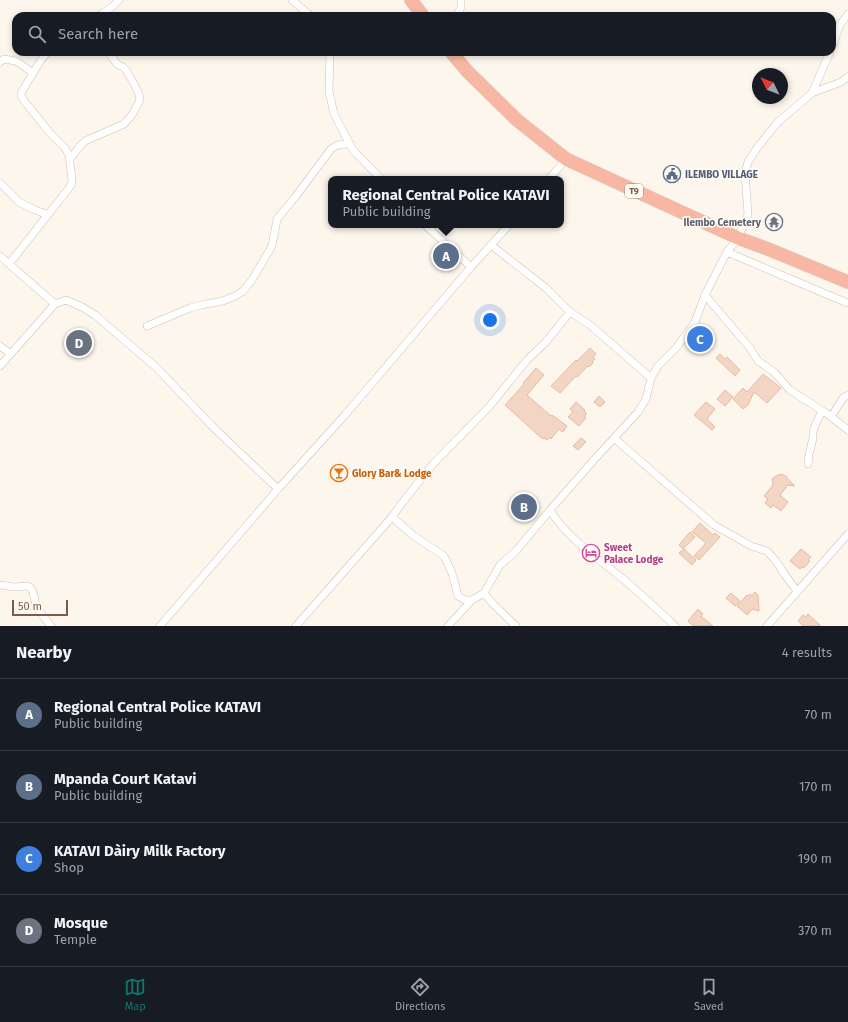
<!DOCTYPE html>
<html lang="en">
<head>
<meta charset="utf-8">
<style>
  :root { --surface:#171b24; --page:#242831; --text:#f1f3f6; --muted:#9ea1a6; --line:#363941; --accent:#0f766e }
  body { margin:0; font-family:"Fira Sans",sans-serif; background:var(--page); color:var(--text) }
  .compass { position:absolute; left:752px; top:68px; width:36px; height:36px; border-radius:50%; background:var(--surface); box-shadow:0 2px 6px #0003; rotate:312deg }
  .scale { position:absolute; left:12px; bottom:10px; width:56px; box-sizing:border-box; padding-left:4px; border:2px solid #7a5c4d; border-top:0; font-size:11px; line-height:14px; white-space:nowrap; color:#7a5c4d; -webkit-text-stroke:3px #fffaf3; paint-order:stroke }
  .you { position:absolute; left:490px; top:320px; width:14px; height:14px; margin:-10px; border:3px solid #fff; border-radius:50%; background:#1a73e8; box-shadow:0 0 0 6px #1a73e833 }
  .badge { display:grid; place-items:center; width:26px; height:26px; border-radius:50%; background:var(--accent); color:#fff; font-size:13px; font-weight:700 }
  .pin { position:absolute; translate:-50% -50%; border:2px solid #fff; box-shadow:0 1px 4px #0006 }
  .popup { position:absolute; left:328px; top:176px; width:236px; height:52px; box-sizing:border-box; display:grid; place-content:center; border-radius:8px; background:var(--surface); filter:drop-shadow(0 1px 3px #0005); font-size:13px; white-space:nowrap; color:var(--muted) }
  .popup b { font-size:15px; color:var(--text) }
  .popup::after { content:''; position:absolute; left:50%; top:100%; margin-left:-8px; border:8px solid transparent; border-top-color:var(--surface) }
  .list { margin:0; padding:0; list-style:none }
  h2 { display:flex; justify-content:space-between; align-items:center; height:52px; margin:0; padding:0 16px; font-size:17px }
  h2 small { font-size:13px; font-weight:400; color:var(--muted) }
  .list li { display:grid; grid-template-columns:26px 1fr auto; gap:12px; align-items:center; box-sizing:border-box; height:72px; padding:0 16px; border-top:1px solid var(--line) }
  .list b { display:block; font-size:15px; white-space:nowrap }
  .list p { margin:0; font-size:13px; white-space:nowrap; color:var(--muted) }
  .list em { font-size:13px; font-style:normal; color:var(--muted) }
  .icon { flex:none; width:22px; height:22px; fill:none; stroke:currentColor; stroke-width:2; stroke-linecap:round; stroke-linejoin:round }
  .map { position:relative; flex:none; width:848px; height:626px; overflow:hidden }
  .search { position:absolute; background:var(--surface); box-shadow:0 2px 6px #0003; left:12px; right:12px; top:12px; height:44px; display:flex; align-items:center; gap:10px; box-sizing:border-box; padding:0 14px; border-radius:12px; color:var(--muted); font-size:15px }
  .sheet { height:340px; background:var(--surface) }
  nav { display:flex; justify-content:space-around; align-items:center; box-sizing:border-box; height:56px; border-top:1px solid var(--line); background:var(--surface); font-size:11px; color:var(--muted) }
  nav a { display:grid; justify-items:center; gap:2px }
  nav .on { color:var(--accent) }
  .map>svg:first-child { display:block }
  .building { fill:#f3d5c3; stroke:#e6bba3 }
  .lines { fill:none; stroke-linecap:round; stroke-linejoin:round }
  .street-casing { stroke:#d1beb0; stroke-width:8 }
  .highway-casing { stroke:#dad1cd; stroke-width:14 }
  .street { stroke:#fff; stroke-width:7 }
  .highway { stroke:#f7b7a3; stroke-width:13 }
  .labels { text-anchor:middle; stroke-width:3.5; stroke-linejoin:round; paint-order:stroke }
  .shield { fill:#fffaf3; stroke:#a28b7f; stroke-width:1 }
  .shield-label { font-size:9px; font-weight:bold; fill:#7a5c4d }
  .service-label { font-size:10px; font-weight:bold; fill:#4e5e75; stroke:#fffaf3; text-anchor:start }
  .worship-label { font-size:10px; font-weight:bold; fill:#5b616d; stroke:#fffaf3; text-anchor:end }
  .food-label { font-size:10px; font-weight:bold; fill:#c56008; stroke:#fffaf3; text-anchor:start }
  .hotel-label { font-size:10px; font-weight:bold; fill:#b23c85; stroke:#fffaf3; text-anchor:start }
</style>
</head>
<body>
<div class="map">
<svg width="848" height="626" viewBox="0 0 848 626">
  <rect width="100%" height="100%" fill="#fdf6ec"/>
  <path class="building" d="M 590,348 L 596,354 L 593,357 L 595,359 L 592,362 L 593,363 L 589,367 L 588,366 L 577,377 L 576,376 L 560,393 L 551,386 L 576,360 L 577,361 Z
    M 720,354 L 725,359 L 727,357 L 740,370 L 735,376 L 716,358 Z
    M 536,368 L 544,375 L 527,395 L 551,416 L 552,415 L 567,426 L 563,432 L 559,429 L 551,439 L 550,437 L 547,440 L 544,438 L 543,439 L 537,434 L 505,405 L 524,384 L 523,383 Z
    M 763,374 L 781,388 L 767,403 L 754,392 L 748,405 L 743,409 L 733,399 L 743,388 L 747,392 Z
    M 725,390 L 733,397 L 725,406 L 717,399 Z
    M 599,396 L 605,402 L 600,407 L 594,402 Z
    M 576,402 L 585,410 L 584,411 L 586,413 L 585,417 L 586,418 L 579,426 L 568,417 L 573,412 L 570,409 Z
    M 706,402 L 715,409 L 707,419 L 715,427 L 712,430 L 694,415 Z
    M 581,438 L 586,442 L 578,450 L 573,446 Z
    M 782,474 L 787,477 L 787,478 L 795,486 L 788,485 L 780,495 L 788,502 L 781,511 L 773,505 L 771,508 L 765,503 L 768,499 L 764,496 L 773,485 L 772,479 L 776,476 Z
    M 700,523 L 713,535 L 715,533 L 720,537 L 699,560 L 694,556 L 706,543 L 692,532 Z
    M 690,532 L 695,537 L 683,549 L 679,545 Z
    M 684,549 L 696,560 L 692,565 L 679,553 Z
    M 801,549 L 811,557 L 808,560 L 810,561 L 804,568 L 802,567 L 800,569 L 790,561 Z
    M 755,592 L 758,595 L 759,611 L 752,609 L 747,615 L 737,606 L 747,595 L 748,596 L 750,594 L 752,596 Z
    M 731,593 L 740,601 L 735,606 L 726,598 Z
    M 698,609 L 703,614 L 701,616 L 713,626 L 693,626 L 688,621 Z
    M 808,614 L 821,626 L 803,626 L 798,621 L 803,615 L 806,617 Z"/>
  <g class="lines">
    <defs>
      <path id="street" d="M 292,0 L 311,16
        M 98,16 L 112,7 L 119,0
        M 457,16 L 461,7 L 461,0
        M 832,47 L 840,25 L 848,14
        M 330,52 L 329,91 L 334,114 L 353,150 L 381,179
        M 0,62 L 4,59 L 16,61 L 33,73
        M 812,93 L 830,52
        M 70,159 L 81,145 L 85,141 L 124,124 L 132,115 L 139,102 L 140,98 L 138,92 L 133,82 L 126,70 L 123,67 L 118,65 L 108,52
        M 549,179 L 566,159
        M 0,183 L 19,202 L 33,209 L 48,215
        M 425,225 L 471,267
        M 727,252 L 833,297 L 848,303
        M 0,256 L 55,304
        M 9,264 L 66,192 L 71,185 L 72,180 L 69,155 L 65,148 L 50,133 L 25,102 L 21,96 L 21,93 L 41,60 L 48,52
        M 705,295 L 726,320 L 750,348 L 758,361 L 774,372 L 790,390 L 826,413 L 848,430
        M 147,326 L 190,308 L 201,305 L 223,301 L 235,296 L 243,291 L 252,280 L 272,246 L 277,219 L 296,196 L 331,149 C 338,144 341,144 350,144
        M 0,346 L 11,354
        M 0,366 L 55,304 L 66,300 L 82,307 L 95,315 L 157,368 L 211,425 L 278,489
        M 651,378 L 658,366 L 676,348 L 695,322 L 705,295 L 727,252 L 738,238 L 748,215 L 745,172 L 748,162 L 757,148 L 778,122 L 812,93 L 841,82 L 848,77
        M 831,417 L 843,398 L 848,395
        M 614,438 L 714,525 L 739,539 L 751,546 L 767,551 L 776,561 L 785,575 L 797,591
        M 808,464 L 809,455 L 813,438 L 813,432 L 814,428 L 822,411
        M 550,510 C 566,537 599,559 623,579 C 641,594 658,610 675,626
        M 392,517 L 414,536 L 444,556 L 452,573 L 458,596 L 465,600 L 472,600
        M 0,585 L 15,587 L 27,586 L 30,587 L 33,592 L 36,605 L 38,610 L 51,626
        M 484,593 L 493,604 L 516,626
        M 160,626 L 278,489 L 345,415 L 471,267 L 509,225
        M 296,626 L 392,517 L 402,503 L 433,464 L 489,407 L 527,360 L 546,342 L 570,312
        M 448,626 L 472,600 L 484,593 L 500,565 L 516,551 L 550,510 L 593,461 L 638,412 L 646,399 L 651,378 L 590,325 L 570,312 L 546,288 L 491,245
        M 767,626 L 848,534"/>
      <path id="highway" d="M 411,0 L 423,16
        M 451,52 L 468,72 L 517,120 L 566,159 L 738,238 L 768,249 L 848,282"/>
    </defs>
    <use href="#street" class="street-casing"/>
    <use href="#highway" class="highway-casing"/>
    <use href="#street" class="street"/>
    <use href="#highway" class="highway"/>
  </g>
  <defs>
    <symbol id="civic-ring" viewBox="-11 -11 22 22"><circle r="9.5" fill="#fffaf3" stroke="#5c6f8a" stroke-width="1.5"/><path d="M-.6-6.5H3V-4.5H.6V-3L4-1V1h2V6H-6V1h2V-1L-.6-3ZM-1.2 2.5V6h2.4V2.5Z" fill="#5c6f8a"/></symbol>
    <symbol id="temple-ring" viewBox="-11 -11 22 22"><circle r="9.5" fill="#fffaf3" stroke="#6b7280" stroke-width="1.5"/><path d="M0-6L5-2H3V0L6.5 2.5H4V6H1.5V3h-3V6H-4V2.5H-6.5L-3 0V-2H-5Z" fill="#6b7280"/></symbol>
    <symbol id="bar-ring" viewBox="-11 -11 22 22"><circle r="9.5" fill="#fffaf3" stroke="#e8710a" stroke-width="1.5"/><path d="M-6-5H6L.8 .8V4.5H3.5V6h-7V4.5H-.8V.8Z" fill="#e8710a"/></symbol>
    <symbol id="hotel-ring" viewBox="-11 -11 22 22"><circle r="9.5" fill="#fffaf3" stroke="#d1479c" stroke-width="1.5"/><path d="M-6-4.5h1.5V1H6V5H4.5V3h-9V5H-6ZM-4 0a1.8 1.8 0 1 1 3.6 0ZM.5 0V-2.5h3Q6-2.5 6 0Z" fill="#d1479c"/></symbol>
  </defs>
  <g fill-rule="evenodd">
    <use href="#civic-ring" x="662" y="164" width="20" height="20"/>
    <use href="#temple-ring" x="764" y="212" width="20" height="20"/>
    <use href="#bar-ring" x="329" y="463" width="20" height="20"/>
    <use href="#hotel-ring" x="581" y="543" width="20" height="20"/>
  </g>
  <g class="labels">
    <rect class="shield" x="625" y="184" width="18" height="14" rx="3"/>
    <g class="shield-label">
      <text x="634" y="194">T9</text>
    </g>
    <g class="service-label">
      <text x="685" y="178">ILEMBO VILLAGE</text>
    </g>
    <g class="worship-label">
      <text x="761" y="226">Ilembo Cemetery</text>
    </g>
    <g class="food-label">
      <text x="352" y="477">Glory Bar&amp; Lodge</text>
    </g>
    <g class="hotel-label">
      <text x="604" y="551">Sweet<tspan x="604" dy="12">Palace Lodge</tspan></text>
    </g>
  </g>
</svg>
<svg class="compass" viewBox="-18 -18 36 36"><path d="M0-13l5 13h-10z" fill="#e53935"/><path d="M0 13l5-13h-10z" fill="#9ea1a6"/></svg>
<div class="scale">50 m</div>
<div class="you"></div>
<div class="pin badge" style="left:446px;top:256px;background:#5c6f8a">A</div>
<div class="popup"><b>Regional Central Police KATAVI</b>Public building</div>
<div class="pin badge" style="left:524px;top:507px;background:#5c6f8a">B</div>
<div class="pin badge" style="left:700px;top:339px;background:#3f7fe0">C</div>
<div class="pin badge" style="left:79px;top:343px;background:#6b7280">D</div>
<div class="search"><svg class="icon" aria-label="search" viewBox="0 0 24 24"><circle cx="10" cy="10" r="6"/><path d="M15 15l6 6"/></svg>Search here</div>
</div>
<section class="sheet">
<h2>Nearby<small>4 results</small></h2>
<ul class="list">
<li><span class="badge" style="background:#5c6f8a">A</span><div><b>Regional Central Police KATAVI</b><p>Public building</p></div><em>70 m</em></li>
<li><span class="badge" style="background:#5c6f8a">B</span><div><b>Mpanda Court Katavi</b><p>Public building</p></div><em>170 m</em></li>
<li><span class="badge" style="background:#3f7fe0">C</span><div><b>KATAVI Dàiry Milk Factory</b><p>Shop</p></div><em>190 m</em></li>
<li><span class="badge" style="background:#6b7280">D</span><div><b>Mosque</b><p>Temple</p></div><em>370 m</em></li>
</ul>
</section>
<nav>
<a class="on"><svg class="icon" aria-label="map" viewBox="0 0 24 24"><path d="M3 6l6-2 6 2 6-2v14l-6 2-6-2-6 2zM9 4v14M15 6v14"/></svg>Map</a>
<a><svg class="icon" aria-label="directions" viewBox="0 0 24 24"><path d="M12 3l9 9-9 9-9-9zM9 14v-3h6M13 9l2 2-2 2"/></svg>Directions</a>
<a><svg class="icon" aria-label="saved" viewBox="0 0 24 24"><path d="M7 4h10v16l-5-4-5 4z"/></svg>Saved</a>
</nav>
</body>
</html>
